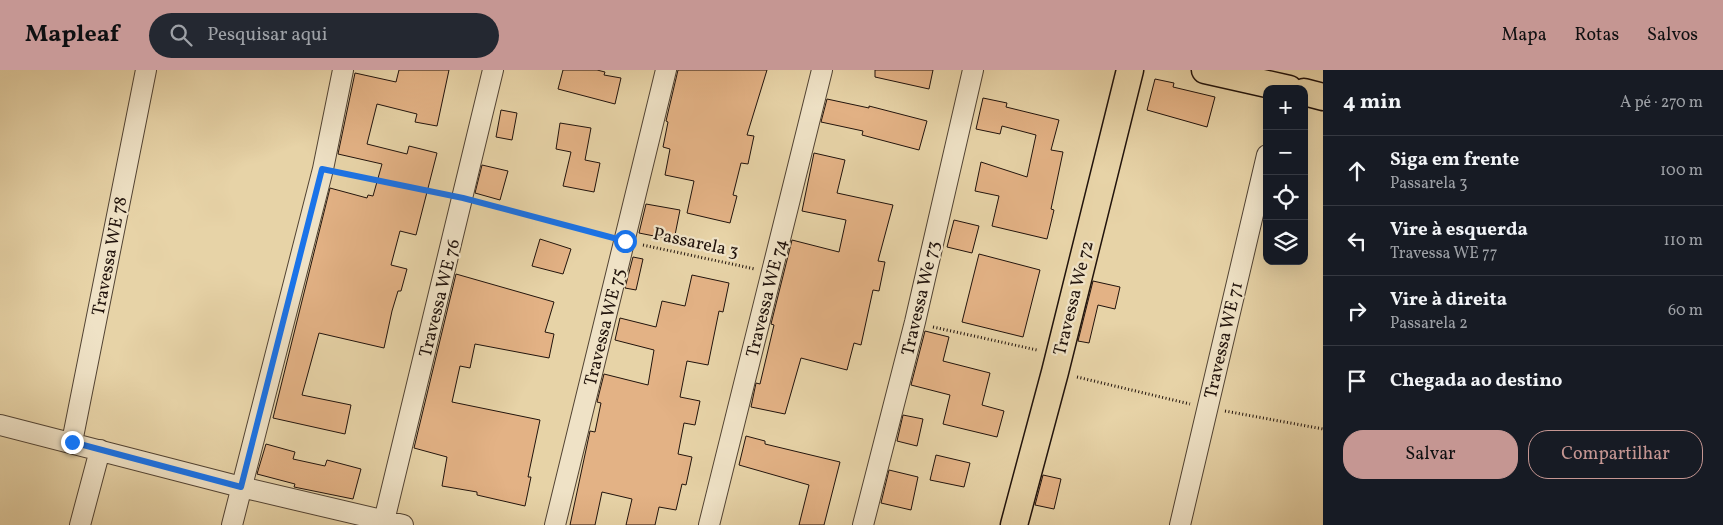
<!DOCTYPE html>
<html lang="pt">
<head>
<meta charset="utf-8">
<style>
  :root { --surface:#171b24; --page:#242831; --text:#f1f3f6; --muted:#9ea1a6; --line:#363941; --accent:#c59692 }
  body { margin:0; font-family:Vollkorn,serif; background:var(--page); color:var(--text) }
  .controls { position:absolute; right:15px; top:15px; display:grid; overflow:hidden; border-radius:10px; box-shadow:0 5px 20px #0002 }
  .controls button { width:45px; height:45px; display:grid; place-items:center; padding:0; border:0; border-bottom:1px solid var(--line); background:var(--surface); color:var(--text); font:25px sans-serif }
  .stop { position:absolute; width:15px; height:15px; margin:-11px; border:4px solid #1a73e8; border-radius:50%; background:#fff }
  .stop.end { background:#1a73e8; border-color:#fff; box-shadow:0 1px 5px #0008 }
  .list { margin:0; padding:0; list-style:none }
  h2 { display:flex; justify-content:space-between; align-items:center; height:65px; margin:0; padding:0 20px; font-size:21px }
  h2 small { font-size:16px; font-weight:400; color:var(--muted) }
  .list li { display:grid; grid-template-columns:32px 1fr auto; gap:15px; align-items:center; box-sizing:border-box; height:70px; padding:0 20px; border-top:1px solid var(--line) }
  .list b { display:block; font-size:19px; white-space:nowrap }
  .list p { margin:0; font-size:16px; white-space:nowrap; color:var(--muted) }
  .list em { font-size:16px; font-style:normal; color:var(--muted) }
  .actions { display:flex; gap:10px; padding:15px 20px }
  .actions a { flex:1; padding:11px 0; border:1px solid var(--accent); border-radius:20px; text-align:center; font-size:18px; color:var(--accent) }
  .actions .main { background:var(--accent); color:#111 }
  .icon { flex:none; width:28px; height:28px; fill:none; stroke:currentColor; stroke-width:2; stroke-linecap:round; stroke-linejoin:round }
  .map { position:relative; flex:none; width:1323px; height:455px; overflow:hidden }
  header { display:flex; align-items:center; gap:30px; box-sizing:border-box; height:70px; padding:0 25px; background:var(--accent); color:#111 }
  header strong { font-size:24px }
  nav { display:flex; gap:28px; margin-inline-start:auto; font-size:18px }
  .search { width:350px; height:45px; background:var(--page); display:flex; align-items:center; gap:12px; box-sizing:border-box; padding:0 18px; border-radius:28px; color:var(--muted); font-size:19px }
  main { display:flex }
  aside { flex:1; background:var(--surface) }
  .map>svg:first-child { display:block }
  .building { fill:#e3b285; stroke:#21130c }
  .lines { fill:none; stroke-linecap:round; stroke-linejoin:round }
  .minor-casing { stroke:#524333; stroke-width:22 }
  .major-casing { stroke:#21130c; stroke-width:29 }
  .path { stroke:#21130c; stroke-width:3; stroke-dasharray:1 2.5; stroke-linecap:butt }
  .minor { stroke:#efe2c6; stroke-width:20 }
  .major { stroke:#e7d3a7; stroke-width:26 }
  .route { stroke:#1a73e8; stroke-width:6 }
  .labels { text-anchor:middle; stroke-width:4.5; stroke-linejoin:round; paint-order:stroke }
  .street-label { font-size:18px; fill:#21130c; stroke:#efe2c6 }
</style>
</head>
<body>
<header>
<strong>Mapleaf</strong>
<div class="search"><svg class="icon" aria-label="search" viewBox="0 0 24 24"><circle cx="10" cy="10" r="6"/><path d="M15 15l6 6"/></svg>Pesquisar aqui</div>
<nav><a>Mapa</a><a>Rotas</a><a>Salvos</a></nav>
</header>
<main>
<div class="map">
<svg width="1323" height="455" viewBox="0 0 1323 455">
  <rect width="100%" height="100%" fill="#e7d3a7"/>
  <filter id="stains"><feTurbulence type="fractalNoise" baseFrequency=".004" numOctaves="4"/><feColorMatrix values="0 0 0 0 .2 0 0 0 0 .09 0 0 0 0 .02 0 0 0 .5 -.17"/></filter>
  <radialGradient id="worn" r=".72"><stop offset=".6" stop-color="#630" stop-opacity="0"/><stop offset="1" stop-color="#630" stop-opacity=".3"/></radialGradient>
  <path class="building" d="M 399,0 L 449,0 L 437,56 L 415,52 L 417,44 L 377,34 L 367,74 L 407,84 L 409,76 L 437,83 L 416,165 L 400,161 L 391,195 L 407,199 L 401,221 L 398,221 L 392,241 L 384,278 L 319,263 L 302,325 L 351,335 L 345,364 L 273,348 L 330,118 L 367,128 L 368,125 L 373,126 L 382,94 L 338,84 L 355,3 L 396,12 Z
    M 563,0 L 597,0 L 605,2 L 604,5 L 621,8 L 615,34 L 558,19 Z
    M 678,0 L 767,0 L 747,65 L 754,66 L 748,94 L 741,93 L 733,125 L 737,126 L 730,153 L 687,143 L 694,111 L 665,105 L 670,79 L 663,77 L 668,52 L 666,51 Z
    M 875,0 L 933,0 L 929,19 L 875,7 Z
    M 1155,9 L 1174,13 L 1173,17 L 1215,27 L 1207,57 L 1147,40 Z
    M 983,28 L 1007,33 L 1006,37 L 1059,50 L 1051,80 L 1063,82 L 1051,139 L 1054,140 L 1047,169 L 992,156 L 999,126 L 975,121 L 981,92 L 1027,107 L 1036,65 L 1002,56 L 1000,64 L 976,59 Z
    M 827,29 L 869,38 L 869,36 L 927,51 L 919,80 L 862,65 L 863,61 L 821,52 Z
    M 501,40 L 517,43 L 512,70 L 496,67 Z
    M 560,53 L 591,58 L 585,90 L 600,93 L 594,122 L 563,116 L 571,82 L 556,79 Z
    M 814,83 L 845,90 L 837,123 L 893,135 L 878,191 L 885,192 L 879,221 L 873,220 L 861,275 L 854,273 L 847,300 L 801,288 L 785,344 L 751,337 L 756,313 L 760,314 L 774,255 L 771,254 L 792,170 L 839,182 L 846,150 L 802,141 Z
    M 482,95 L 508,101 L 500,130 L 475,123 Z
    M 646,134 L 680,140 L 674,170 L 639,163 Z
    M 954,150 L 979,156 L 972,183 L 947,177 Z
    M 540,169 L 571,179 L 563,204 L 532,196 Z
    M 979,184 L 1040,200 L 1023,267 L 962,252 Z
    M 633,187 L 643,189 L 636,220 L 625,218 Z
    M 456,204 L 554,232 L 545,262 L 554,264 L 549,288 L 475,274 L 470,298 L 460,296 L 452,332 L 540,350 L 528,407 L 531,407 L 525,436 L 477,425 L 477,422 L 442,416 L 447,387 L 414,378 Z
    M 692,205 L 729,213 L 723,242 L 719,241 L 708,295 L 687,291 L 680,327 L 700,331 L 695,355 L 684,353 L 678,384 L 692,387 L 686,415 L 682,414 L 676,440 L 659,437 L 655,455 L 626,455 L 632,429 L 602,422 L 595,455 L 570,455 L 590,361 L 595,362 L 601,333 L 597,332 L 604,304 L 648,315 L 654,280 L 615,270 L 620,248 L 656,257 L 662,231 L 685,236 Z
    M 1093,211 L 1120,217 L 1115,239 L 1098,235 L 1089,273 L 1078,271 Z
    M 925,261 L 949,267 L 943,291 L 990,303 L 982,335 L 1004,341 L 997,367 L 943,354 L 950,325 L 911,315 Z
    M 903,345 L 923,349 L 917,376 L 897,371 Z
    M 746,366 L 765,371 L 765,374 L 840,392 L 824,455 L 799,455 L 809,415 L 739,395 Z
    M 266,374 L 295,382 L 293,389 L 325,396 L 327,390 L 361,399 L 353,429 L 294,417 L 295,414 L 257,404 Z
    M 936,385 L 970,393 L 964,417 L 930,410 Z
    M 889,400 L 918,407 L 911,440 L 881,433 Z
    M 1043,405 L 1061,409 L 1054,439 L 1035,435 Z"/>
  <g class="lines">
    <defs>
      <path id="minor" d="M 0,355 L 241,417 L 403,455
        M 72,372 L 146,0
        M 80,455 L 100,380
        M 232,455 L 323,99 L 343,0
        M 383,455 L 493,0
        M 555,455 L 666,0
        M 709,455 L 822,0
        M 863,455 L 915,252 L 973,0
        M 1180,455 L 1267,85"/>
      <path id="major" d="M 1205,0 L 1289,19
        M 1304,22 L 1323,27
        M 1014,455 L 1055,302 L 1130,0"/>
    </defs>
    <use href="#minor" class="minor-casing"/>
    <use href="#major" class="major-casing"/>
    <path class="path" d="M 342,103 L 444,124
      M 481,133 L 606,166
      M 643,175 L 755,199
      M 933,257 L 1037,280
      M 1077,307 L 1190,334
      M 1225,341 L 1323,359"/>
    <use href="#minor" class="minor"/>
    <use href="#major" class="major"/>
  </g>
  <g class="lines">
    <path class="route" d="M 72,372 L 241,417 L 322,99 L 463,128 L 625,171"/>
  </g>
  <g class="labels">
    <g class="street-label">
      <text transform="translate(696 172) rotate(12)" y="6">Passarela 3</text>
      <text transform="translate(109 186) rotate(-79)" y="6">Travessa WE 78</text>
      <text transform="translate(439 228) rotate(-76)" y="6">Travessa WE 76</text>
      <text transform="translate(766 228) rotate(-76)" y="6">Travessa WE 74</text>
      <text transform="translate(920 228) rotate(-77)" y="6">Travessa We 73</text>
      <text transform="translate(1073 228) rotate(-76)" y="6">Travessa We 72</text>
      <text transform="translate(604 257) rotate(-76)" y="6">Travessa WE 75</text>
      <text transform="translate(1223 270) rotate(-77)" y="6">Travessa WE 71</text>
    </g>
  </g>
  <rect width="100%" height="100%" filter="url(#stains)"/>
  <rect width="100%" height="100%" fill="url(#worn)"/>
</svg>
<div class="controls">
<button>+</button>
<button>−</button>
<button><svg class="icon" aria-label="locate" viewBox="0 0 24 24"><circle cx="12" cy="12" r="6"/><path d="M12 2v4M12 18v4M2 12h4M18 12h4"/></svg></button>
<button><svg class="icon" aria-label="layers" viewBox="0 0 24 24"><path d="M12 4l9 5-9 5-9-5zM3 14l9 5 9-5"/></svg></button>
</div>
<div class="stop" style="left:625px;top:171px"></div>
<div class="stop end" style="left:72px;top:372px"></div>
</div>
<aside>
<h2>4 min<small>A pé · 270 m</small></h2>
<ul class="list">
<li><svg class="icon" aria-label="ahead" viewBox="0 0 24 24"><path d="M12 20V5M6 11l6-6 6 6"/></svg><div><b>Siga em frente</b><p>Passarela 3</p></div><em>100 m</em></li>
<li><svg class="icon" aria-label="left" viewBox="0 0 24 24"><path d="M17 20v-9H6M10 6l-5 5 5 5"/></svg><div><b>Vire à esquerda</b><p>Travessa WE 77</p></div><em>110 m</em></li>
<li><svg class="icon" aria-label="right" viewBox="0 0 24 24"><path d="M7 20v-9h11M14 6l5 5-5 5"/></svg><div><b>Vire à direita</b><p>Passarela 2</p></div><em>60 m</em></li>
<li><svg class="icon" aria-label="arrive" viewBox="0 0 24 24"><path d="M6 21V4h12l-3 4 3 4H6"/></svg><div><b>Chegada ao destino</b></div></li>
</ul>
<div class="actions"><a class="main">Salvar</a><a>Compartilhar</a></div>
</aside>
</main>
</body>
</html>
